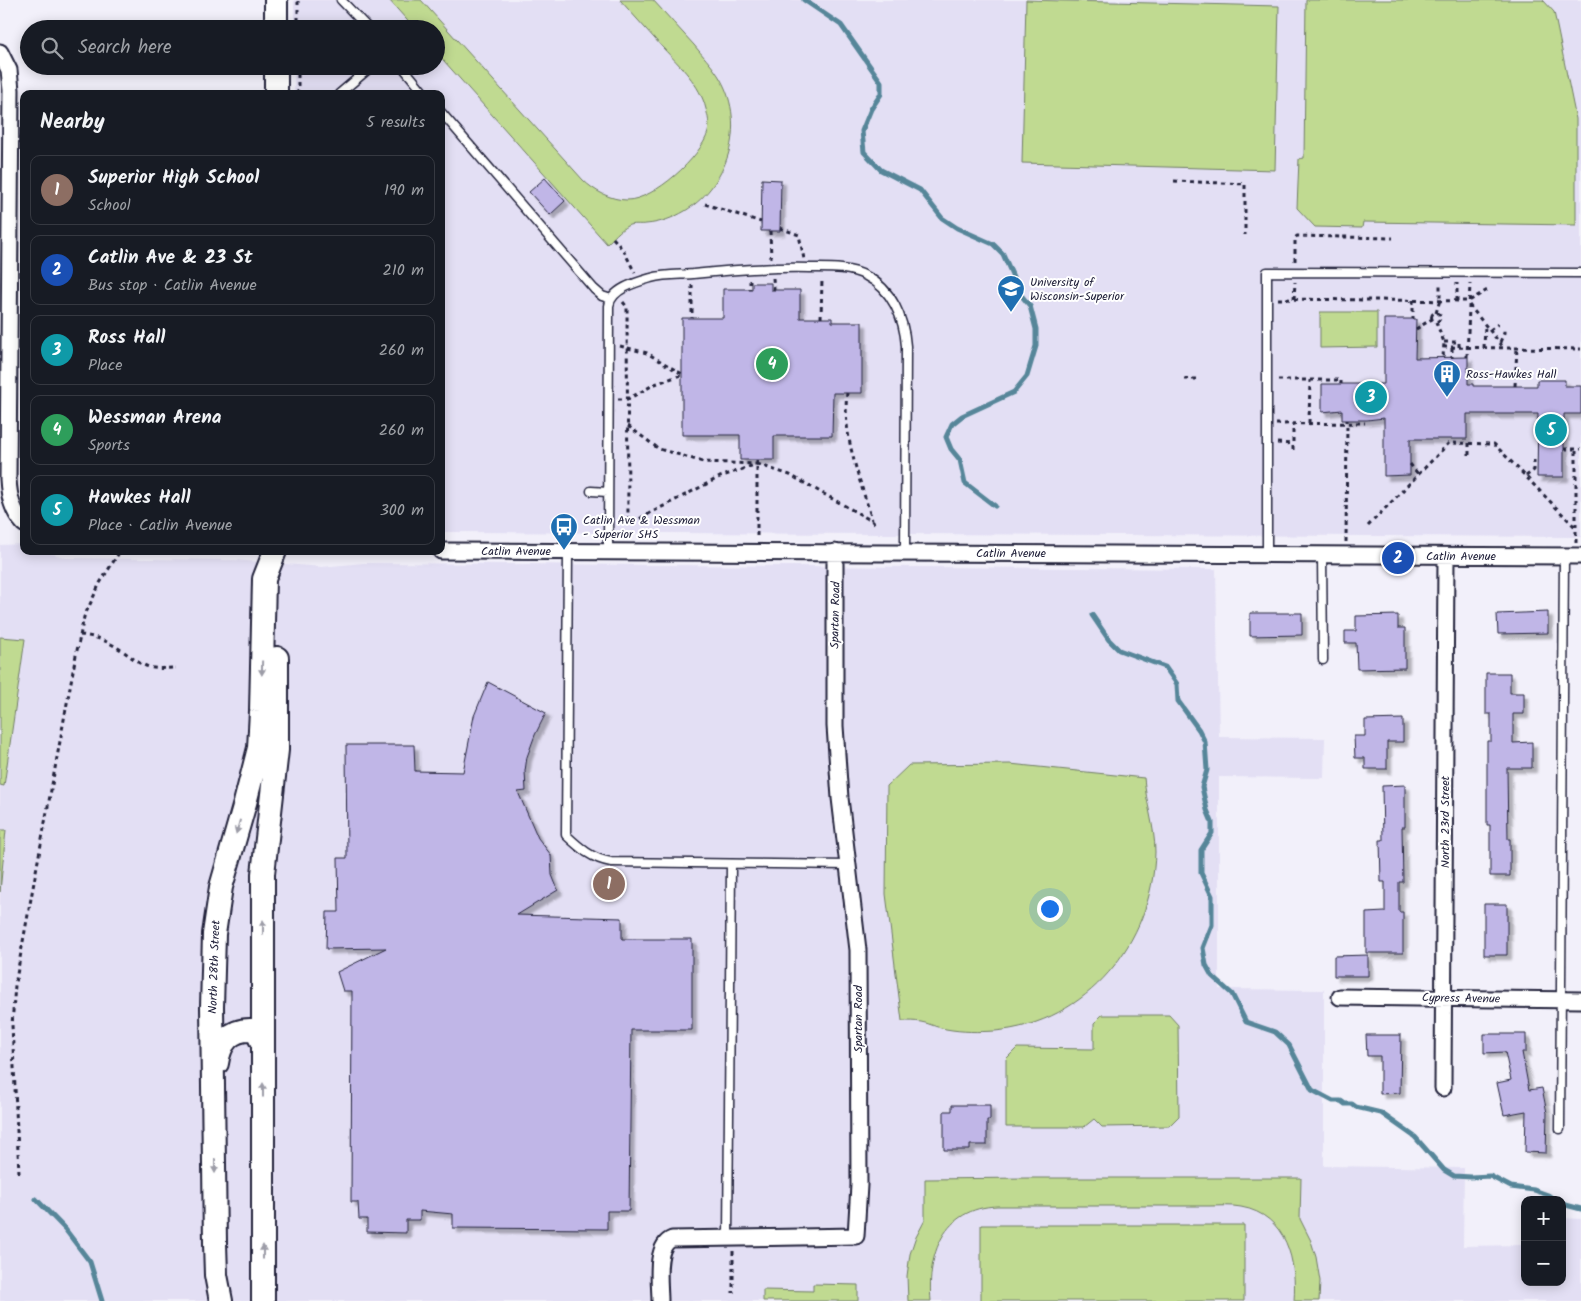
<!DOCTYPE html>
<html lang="en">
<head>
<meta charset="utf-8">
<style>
  :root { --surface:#171b24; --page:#242831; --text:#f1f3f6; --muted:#9ea1a6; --line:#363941; --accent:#1f6fb2 }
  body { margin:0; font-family:Kalam,sans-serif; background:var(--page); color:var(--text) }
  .controls { position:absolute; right:15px; bottom:15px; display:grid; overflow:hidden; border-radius:10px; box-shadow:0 2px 12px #0003 }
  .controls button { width:45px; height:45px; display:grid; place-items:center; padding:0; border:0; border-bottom:1px solid var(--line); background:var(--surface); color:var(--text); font:25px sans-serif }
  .you { position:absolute; left:1049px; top:908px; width:18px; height:18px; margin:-12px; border:4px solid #fff; border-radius:50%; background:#1a73e8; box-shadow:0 0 0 8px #1a73e833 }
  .badge { display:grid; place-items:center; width:32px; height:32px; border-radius:50%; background:var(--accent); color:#fff; font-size:16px; font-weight:700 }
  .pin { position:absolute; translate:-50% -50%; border:2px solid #fff; box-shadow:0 1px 5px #0006 }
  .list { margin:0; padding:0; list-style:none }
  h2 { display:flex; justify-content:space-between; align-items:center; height:65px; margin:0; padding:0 20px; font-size:21px }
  h2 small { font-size:16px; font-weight:400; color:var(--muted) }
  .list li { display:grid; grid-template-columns:32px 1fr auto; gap:15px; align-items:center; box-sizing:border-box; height:70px; margin:0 10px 10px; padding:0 10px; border:1px solid var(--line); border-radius:10px }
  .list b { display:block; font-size:19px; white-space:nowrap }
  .list p { margin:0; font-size:16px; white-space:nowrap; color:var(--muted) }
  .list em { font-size:16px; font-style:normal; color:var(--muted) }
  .icon { flex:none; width:28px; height:28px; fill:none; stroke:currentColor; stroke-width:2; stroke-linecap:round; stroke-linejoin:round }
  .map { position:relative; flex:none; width:1581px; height:1301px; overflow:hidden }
  .search { position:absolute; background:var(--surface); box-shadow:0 2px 12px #0003; left:20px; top:20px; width:425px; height:55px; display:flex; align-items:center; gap:12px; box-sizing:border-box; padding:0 18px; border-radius:28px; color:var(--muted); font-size:19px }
  .panel { position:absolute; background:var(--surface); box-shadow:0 2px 12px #0003; left:20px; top:90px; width:425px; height:465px; border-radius:10px }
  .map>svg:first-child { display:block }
  .built { fill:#e3dff4 }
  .green { fill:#c0da91; stroke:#717e66 }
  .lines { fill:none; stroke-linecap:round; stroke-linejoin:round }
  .stream { stroke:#578699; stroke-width:5 }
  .building { fill:#c0b6e7; stroke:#22223b; filter:url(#shadow) }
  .lane-casing { stroke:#22223b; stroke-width:11 }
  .street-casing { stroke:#22223b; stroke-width:19 }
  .secondary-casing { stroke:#22223b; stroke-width:26 }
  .path { stroke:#22223b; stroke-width:3; stroke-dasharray:4 4; stroke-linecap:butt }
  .lane { stroke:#fff; stroke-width:8 }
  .street { stroke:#fff; stroke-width:15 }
  .secondary { stroke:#fff; stroke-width:22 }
  .oneway { fill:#9c9ca7 }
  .labels { text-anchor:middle; stroke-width:4; stroke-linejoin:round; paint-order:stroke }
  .poi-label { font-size:12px; fill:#22223b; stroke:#fff; text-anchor:start }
  .street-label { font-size:12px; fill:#22223b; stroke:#fff }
</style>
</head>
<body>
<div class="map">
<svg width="1581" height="1301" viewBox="0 0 1581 1301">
  <defs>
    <filter id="shadow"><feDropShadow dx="4.5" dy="4.5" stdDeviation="1" flood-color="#0004"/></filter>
  </defs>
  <rect width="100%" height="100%" fill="#f2f0fa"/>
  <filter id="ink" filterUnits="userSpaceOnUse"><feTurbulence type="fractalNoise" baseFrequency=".02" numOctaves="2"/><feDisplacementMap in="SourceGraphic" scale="10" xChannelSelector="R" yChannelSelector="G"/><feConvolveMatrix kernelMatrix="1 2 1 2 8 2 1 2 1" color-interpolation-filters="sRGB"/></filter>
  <g filter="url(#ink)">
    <path class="built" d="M 294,0 L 1581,0 L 1581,537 L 441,532 L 441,94 L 294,94 L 294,66 L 436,66 L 436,29 L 294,29 Z
      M 24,544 L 24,551 L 45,551 L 66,558 L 234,560 L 322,567 L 363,563 L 1216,569 L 1219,737 L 1325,738 L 1324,778 L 1219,777 L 1219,989 L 1324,990 L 1324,1166 L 1464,1168 L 1463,1246 L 1525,1245 L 1525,1282 L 1562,1282 L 1562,1218 L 1581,1219 L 1581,1301 L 0,1301 L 0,545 Z"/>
    <path class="green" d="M 389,0 L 421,0 L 583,180 C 594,191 611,200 627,200 C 654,200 701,157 708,132 C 710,125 708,116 706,109 C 700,84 680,66 663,48 C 649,32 634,16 620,0 L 653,0 C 667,15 680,30 694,45 C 702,55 711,64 718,75 C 747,120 731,183 685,211 C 673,218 660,223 646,224 C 640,225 632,223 627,226 C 620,230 613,238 607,244 L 436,52 L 436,29 L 415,29 Z
      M 1026,0 L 1279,6 L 1275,170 L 1022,163 Z
      M 1306,0 L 1543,0 L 1554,12 L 1576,119 L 1576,225 L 1363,222 L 1362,228 L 1315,227 L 1297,208 L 1299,159 L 1304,158 Z
      M 1320,312 L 1377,312 L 1377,347 L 1320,348 Z
      M 0,637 L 25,639 L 4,786 L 0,785 Z
      M 1010,764 L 1144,778 C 1146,803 1155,827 1155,852 C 1153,942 1087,1023 995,1031 C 979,1032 962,1032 946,1029 C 937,1028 929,1023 921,1022 C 915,1021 908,1021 902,1021 L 886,894 L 887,786 L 909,765 Z
      M 0,830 L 6,830 L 0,892 Z
      M 1102,1015 L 1169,1015 L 1178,1025 L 1179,1116 L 1169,1126 L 1102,1127 L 1094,1119 L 1084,1127 L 1006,1127 L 1006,1059 L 1017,1048 L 1094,1049 L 1094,1023 Z
      M 1028,1178 L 1301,1178 L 1300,1219 L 1311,1241 L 1316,1257 L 1320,1281 L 1319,1301 L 1294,1301 C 1297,1262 1287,1215 1241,1207 C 1231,1205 1220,1206 1210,1206 L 997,1206 C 943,1208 927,1255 931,1301 L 908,1301 L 907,1276 L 910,1254 L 915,1239 L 925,1220 L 925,1179 Z
      M 981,1225 L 1244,1225 L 1244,1301 L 981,1301 Z
      M 813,1284 L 858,1285 L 858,1301 L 763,1301 L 763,1290 L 813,1291 Z"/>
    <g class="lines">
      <path class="stream" d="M 804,0 L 841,25 L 881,82 L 881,94 L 871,109 L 862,131 L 864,152 L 881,170 L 920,190 L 942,218 L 957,228 L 993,244 L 1003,254 L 1021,295 L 1030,306 L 1036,329 L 1036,346 L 1027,376 L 1014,392 L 962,416 L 952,424 L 946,437 L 951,449 L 960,460 L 965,483 L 995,506
        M 1092,615 L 1109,640 L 1119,650 L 1165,667 L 1177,684 L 1178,701 L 1199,730 L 1205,742 L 1207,770 L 1202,787 L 1207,810 L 1212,822 L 1212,833 L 1201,850 L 1201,873 L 1212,896 L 1212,925 L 1203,948 L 1206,965 L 1212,976 L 1232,994 L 1246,1022 L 1275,1032 L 1289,1045 L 1312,1090 L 1333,1101 L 1341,1101 L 1345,1104 L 1352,1104 L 1356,1107 L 1381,1113 L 1415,1137 L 1444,1170 L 1454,1176 L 1471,1177 L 1490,1176 L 1511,1187 L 1534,1190 L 1548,1195 L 1555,1200
        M 36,1199 L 65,1229 L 90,1262 L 102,1301
        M 1562,1204 L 1581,1209"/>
    </g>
    <path class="building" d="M 545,178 L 565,201 L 550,215 L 529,192 Z
      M 762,179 L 781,180 L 780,231 L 761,231 Z
      M 752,283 L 771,283 L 771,290 L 800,290 L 800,318 L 832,318 L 832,322 L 862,322 L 862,393 L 833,393 L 832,436 L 774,436 L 774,460 L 740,460 L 740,435 L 682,435 L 682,318 L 723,318 L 723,289 L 752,289 Z
      M 1384,319 L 1416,319 L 1415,358 L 1468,357 L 1468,384 L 1473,384 L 1473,386 L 1537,386 L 1537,380 L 1565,380 L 1565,386 L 1581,386 L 1581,414 L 1564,414 L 1564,477 L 1537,477 L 1538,414 L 1467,414 L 1467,439 L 1410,439 L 1410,475 L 1384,476 L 1384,418 L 1367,420 L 1342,420 L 1342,410 L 1322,412 L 1322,384 L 1384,384 Z
      M 1548,612 L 1548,633 L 1498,634 L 1497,614 Z
      M 1250,613 L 1302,613 L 1302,635 L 1250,636 Z
      M 1398,615 L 1398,628 L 1405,628 L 1405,668 L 1357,669 L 1356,643 L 1345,643 L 1345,631 L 1356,631 L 1356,616 Z
      M 1486,673 L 1510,673 L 1510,693 L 1524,693 L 1524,714 L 1513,714 L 1513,743 L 1532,742 L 1532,768 L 1507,768 L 1508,839 L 1510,839 L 1510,876 L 1490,876 L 1490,825 L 1487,825 L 1487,741 L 1491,741 L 1491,714 L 1486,714 Z
      M 488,682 L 546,713 L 535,735 L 527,757 L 525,771 L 526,791 L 518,792 L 538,838 L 551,855 L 552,875 L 558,890 L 517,915 L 622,918 L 622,939 L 692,939 L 692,1030 L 631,1030 L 629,1211 L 607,1211 L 607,1229 L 453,1228 L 453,1214 L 420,1211 L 420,1220 L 406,1220 L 406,1233 L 367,1232 L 367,1219 L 359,1219 L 358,1202 L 351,1202 L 352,991 L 343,991 L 337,972 L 386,948 L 326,949 L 327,912 L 339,912 L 338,858 L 347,858 L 346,745 L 414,745 L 415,771 L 463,772 L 474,716 Z
      M 1403,719 L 1403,742 L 1387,742 L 1387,769 L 1365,769 L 1365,758 L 1355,758 L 1354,736 L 1365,736 L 1365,720 Z
      M 1405,785 L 1405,827 L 1402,827 L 1403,882 L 1399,882 L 1399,912 L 1403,912 L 1403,953 L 1366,953 L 1366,913 L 1385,912 L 1385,882 L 1381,882 L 1380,840 L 1383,840 L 1382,786 Z
      M 1484,904 L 1507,904 L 1507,955 L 1484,955 Z
      M 1368,955 L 1368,976 L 1334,976 L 1334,956 Z
      M 1484,1034 L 1526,1034 L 1526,1052 L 1522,1052 L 1529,1090 L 1542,1088 L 1547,1113 L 1546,1153 L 1525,1152 L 1526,1111 L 1504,1115 L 1497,1083 L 1511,1080 L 1505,1052 L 1484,1053 Z
      M 1366,1035 L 1401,1035 L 1400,1093 L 1380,1094 L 1380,1056 L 1367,1056 Z
      M 952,1105 L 990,1105 L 990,1120 L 987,1120 L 987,1145 L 970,1145 L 970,1150 L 944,1150 L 944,1111 L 952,1111 Z"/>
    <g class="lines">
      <defs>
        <path id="lane" d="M 341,0 L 369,29
          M 402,66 L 425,94
          M 339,94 L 372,66
          M 441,112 L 594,289 L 602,296 L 611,299
          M 591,491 L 608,492
          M 568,551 L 566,835 C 580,848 592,859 611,862 L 847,865
          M 608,551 L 609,306 C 611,289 637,282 651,278 C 665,274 678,275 693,274 C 732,270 771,267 810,268 C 829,268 850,267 866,276 C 892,289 904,318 906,346 L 905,552
          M 1267,555 L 1267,272 L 1581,273
          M 1322,555 L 1323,660
          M 1560,1129 L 1564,556
          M 728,1237 L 731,864"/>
        <path id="street" d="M 0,52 L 9,70 L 11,90 L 8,479 C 9,496 12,511 24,524
          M 441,551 L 1581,556
          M 1340,997 L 1581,1000
          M 1443,1088 L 1446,556
          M 660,1301 C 660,1284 654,1246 672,1239 L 856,1236 L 859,1185 L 858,950 L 840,798 L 835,726 L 835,552"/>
        <path id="secondary" d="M 276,29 L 276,0
          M 276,94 L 276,66
          M 217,1063 C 220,1043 230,1029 252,1030 L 258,1034 L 263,1045
          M 221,1301 L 216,1275 L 215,1243 L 212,1007 L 214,934 L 221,887 L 245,803 L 259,748 L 261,711 L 264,579 L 275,551
          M 263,1301 L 263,874 L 277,750 L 277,658"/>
      </defs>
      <use href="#lane" class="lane-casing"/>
      <use href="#street" class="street-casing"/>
      <use href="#secondary" class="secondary-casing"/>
      <path class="path" d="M 298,29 L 298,0
        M 298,94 L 298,66
        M 1174,181 L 1245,184 L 1245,235
        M 705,204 L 761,222
        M 780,228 L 799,235 L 804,259
        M 770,231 L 771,258
        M 613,238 L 624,251 L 635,273
        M 1295,261 L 1295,238 L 1297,236 L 1393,238
        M 773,278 L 774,290
        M 750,280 L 750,289
        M 692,285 L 692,318
        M 1278,299 L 1469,301 L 1489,289
        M 1294,299 L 1295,282
        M 1413,300 L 1413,319
        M 1457,301 L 1457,283
        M 623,302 L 627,307 L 628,522
        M 1469,305 L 1504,348
        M1431.5 317a4.5 4.5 0 1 1 9 0a4.5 4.5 0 1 1-9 0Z
        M 1436,313 L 1440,300 L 1440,283
        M 821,318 L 822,279
        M 1436,322 L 1444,342 L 1443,358
        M 1416,329 L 1432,319
        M 1490,330 L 1498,324
        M 1444,342 L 1459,342 L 1459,348
        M 1500,342 L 1504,333 L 1504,327
        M 620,346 L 647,353 L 682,374
        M 1443,347 L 1581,349
        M 1452,348 L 1452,358
        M 1484,348 L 1485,325
        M 1467,357 L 1470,283
        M 1184,379 L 1198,379
        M 1278,380 L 1341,380 L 1341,384
        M 1515,386 L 1517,348
        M 847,393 C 842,436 860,479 872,520
        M 618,399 L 628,399 L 655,384 L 681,375
        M 1309,423 L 1310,380
        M 1276,424 L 1365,423
        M 628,426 L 659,449 L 680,455 L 703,462 L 757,464 L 720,477 L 633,522
        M 1277,443 L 1293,444
        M 1469,443 L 1469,456
        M 1564,449 L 1581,449
        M 1293,450 L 1293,423
        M 757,460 L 757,539
        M 757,464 L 790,475 L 872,521 L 875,524
        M 1410,464 L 1418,474
        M 1526,476 L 1534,470 L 1534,459
        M 1368,526 L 1449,443 L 1494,444 L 1576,528
        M 1346,542 L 1347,420
        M 1576,543 L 1576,449
        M 80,635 C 98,636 113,644 127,654 C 133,658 138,663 144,665 C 153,670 166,668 176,668
        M 19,1173 L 12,1025 L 15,985 L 75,660 L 84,617 L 100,583 L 120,551
        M 733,1251 L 733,1293"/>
      <use href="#lane" class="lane"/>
      <use href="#street" class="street"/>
      <use href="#secondary" class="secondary"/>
    </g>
    <defs><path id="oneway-solid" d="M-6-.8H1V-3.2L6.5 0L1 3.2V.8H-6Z" transform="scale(1.25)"/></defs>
    <g class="oneway">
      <use href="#oneway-solid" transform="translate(262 668) rotate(91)"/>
      <use href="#oneway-solid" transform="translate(238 827) rotate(106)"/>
      <use href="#oneway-solid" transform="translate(263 927) rotate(-90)"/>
      <use href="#oneway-solid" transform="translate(263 1090) rotate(-90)"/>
      <use href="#oneway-solid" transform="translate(215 1166) rotate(90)"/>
      <use href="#oneway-solid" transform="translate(263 1252) rotate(-90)"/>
    </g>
  </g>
  <defs>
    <symbol id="university-pin" viewBox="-11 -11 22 30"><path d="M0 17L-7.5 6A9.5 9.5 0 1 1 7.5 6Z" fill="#1f6fb2" stroke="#fff"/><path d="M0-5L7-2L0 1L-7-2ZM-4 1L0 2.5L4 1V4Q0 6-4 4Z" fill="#fff"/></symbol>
    <symbol id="building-pin" viewBox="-11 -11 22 30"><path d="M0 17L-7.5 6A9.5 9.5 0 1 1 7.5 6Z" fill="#1f6fb2" stroke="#fff"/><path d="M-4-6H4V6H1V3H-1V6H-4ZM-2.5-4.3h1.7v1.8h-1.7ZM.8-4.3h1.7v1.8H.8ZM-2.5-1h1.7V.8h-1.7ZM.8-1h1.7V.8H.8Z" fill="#fff"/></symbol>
    <symbol id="bus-pin" viewBox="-11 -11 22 30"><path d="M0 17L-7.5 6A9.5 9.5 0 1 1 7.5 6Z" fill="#1f6fb2" stroke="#fff"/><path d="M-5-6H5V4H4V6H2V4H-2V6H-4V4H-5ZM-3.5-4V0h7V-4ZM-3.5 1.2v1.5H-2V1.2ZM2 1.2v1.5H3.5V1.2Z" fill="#fff"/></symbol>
  </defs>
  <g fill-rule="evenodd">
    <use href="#university-pin" x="995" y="273" width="32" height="43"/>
    <use href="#building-pin" x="1431" y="358" width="32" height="43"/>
    <use href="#bus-pin" x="548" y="511" width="32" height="43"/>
  </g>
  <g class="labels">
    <g class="poi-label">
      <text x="1030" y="286">University of<tspan x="1030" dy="14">Wisconsin-Superior</tspan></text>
      <text x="1466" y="378">Ross-Hawkes Hall</text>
      <text x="583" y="524">Catlin Ave &amp; Wessman<tspan x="583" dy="14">- Superior SHS</tspan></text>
    </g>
    <g class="street-label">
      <text x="516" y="555">Catlin Avenue</text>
      <text x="1011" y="557">Catlin Avenue</text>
      <text x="1461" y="560">Catlin Avenue</text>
      <text transform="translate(835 615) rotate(-89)" y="4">Spartan Road</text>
      <text transform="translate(1445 822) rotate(-90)" y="4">North 23rd Street</text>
      <text transform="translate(214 967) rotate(-88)" y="4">North 28th Street</text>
      <text transform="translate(1461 998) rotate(1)" y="4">Cypress Avenue</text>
      <text transform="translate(858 1019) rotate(-90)" y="4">Spartan Road</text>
    </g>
  </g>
</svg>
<div class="controls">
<button>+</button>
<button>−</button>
</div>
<div class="you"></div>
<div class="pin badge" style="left:609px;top:884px;background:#8d6e63">1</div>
<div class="pin badge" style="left:1398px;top:558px;background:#1a4fb4">2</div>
<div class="pin badge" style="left:1371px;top:397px;background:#0f9aa8">3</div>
<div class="pin badge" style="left:772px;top:364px;background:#2e9e5b">4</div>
<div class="pin badge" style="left:1551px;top:430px;background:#0f9aa8">5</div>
<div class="search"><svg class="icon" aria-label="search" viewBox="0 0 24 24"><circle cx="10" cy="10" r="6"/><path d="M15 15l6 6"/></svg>Search here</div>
<section class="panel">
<h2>Nearby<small>5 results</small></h2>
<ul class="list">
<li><span class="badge" style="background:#8d6e63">1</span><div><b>Superior High School</b><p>School</p></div><em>190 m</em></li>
<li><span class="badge" style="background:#1a4fb4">2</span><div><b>Catlin Ave &amp; 23 St</b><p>Bus stop · Catlin Avenue</p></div><em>210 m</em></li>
<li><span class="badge" style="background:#0f9aa8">3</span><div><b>Ross Hall</b><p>Place</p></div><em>260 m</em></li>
<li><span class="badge" style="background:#2e9e5b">4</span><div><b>Wessman Arena</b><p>Sports</p></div><em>260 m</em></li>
<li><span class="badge" style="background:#0f9aa8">5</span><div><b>Hawkes Hall</b><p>Place · Catlin Avenue</p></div><em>300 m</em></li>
</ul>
</section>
</div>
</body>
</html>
